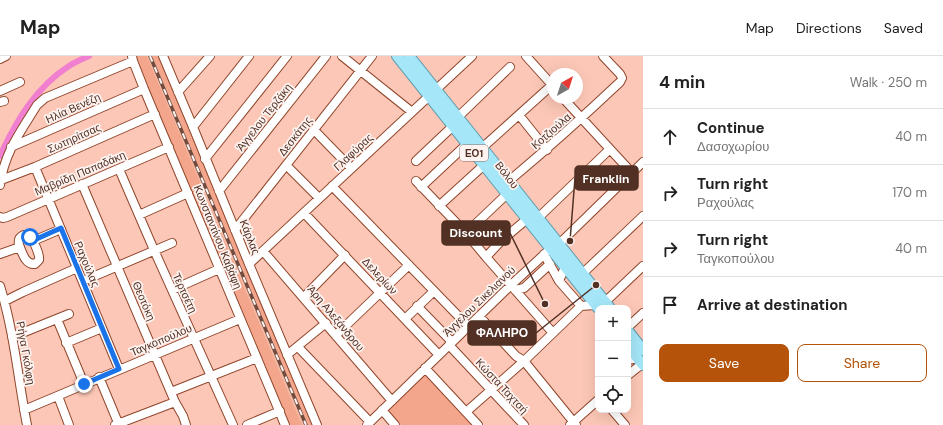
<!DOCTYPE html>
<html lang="en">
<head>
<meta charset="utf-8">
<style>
  :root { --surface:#fff; --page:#f2f2f2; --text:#222; --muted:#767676; --line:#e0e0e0; --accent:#b45309 }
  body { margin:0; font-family:"DM Sans",sans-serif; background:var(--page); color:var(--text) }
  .controls { position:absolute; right:12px; bottom:12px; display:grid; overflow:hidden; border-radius:8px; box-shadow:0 4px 16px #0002 }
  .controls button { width:36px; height:36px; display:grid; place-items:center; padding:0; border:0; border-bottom:1px solid var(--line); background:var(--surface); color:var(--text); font:20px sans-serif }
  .compass { position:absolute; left:547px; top:12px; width:36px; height:36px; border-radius:50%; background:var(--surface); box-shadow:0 4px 16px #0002; rotate:39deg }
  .stop { position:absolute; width:12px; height:12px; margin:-9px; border:3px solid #1a73e8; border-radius:50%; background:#fff }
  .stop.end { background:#1a73e8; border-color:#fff; box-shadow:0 1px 4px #0008 }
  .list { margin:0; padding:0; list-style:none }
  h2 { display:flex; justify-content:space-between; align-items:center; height:52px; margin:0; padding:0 16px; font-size:17px }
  h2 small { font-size:13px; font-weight:400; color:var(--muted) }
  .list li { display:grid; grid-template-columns:26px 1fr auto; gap:12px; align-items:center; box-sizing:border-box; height:56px; padding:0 16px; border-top:1px solid var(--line) }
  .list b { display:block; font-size:15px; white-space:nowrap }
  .list p { margin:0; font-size:13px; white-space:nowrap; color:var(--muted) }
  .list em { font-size:13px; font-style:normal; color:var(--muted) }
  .actions { display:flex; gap:8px; padding:12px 16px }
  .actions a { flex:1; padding:9px 0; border:1px solid var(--accent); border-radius:8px; text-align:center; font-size:14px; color:var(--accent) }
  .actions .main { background:var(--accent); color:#fff }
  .icon { flex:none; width:22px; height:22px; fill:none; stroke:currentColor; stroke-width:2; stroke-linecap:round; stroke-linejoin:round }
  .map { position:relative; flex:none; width:643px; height:369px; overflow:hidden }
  header { display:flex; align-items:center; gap:24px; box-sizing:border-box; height:56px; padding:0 20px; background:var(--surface); border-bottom:1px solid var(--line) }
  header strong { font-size:19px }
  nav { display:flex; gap:22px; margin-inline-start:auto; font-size:14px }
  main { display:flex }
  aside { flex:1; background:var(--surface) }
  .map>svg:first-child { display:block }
  .built { fill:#f2b9a5 }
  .green { fill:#f3a68b }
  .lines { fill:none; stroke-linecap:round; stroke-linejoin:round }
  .canal { stroke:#f17fcf; stroke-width:6 }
  .minor-casing { stroke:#90452b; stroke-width:10 }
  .major-casing { stroke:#619cac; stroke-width:12 }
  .minor { stroke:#fff; stroke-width:8 }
  .major { stroke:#a5e6f9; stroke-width:10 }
  .rail-casing { stroke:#714b3e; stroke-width:3.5 }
  .rail { stroke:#fdf4f1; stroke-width:2; stroke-dasharray:6; stroke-linecap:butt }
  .route { stroke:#1a73e8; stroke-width:5 }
  .labels { text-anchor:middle; stroke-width:3.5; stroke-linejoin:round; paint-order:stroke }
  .shield { fill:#fdf4f1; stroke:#856b62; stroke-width:1 }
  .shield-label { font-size:10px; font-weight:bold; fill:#523024 }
  .street-label { font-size:11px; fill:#523024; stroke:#fdf4f1 }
  .leader { fill:none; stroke:#523024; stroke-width:1.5 }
  .callout-dot { fill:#523024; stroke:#fdf4f1; stroke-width:1.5 }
  .callout { fill:#523024; stroke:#523024; stroke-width:1.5 }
  .callout-label { font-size:12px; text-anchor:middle; font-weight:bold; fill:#fff }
</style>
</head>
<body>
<header>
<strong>Map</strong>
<nav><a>Map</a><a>Directions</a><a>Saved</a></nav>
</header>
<main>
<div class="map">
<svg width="643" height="369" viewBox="0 0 643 369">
  <rect width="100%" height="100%" fill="#fcc7b6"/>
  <path class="built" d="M 147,0 L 152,0 L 308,369 L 302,369 Z"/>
  <path class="green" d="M 135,0 L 147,0 L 302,369 L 290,369 Z
    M 152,0 L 161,0 L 314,369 L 308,369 Z
    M 425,316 L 474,369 L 401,369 L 388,354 Z"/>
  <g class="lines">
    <path class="canal" d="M 0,100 C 16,65 36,31 69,10 C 75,6 82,3 89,0"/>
    <defs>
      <path id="minor" d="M 132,0 L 133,5 L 144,33 L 285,369
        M 163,0 L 193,71 L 249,208 L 317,369
        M 342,0 L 412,56
        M 526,0 L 553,30
        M 0,3 L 6,0
        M 0,35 L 20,26
        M 178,36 L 210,0
        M 563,42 L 632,117
        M 0,46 L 4,45
        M 519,59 L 547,94
        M 458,61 L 510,11
        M 193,71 L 249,0
        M 314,74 L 351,112
        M 11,91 L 144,33
        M 482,92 L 552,29
        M 205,103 L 287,0
        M 416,105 L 453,70
        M 286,109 L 319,142
        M 35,111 L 119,313
        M 119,113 L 154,194 L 233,369
        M 1,124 L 35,111 L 155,58
        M 416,125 L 466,177 L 486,201 L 553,277
        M 509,125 C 547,93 584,60 620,26 L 622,22 L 620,18 L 603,0
        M 82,128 L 175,346 L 183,360 L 186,369
        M 0,129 C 4,97 21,75 37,49 L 45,42 L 133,5
        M 332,130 L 468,270
        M 421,131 L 467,88
        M 219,135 L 326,0
        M 439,150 L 484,109
        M 304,157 L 439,299
        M 139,159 L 188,137
        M 0,161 L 3,162 L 7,161 L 169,91
        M 538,162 L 610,93
        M 235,174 L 372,0
        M 466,177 L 507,138
        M 24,179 C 26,179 28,179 30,181 C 34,185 40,199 39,204 L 35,208 C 25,209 22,196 19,189 C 18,184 19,181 24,179 Z
        M 33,185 L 61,173
        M 263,195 L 392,345
        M 0,198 L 20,191
        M 544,198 L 559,225
        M 486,201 L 501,185 L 527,163
        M 249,208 L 472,0
        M 565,211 L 559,225 L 581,250 L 595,249
        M 582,218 L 643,160
        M 83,225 L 172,187
        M 0,230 C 14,275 18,323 27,369
        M 172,234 L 219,213
        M 515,234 L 524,232 L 550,208
        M 304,241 L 345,199
        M 5,245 L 23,236 L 77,212
        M 605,246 L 643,210
        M 417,250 L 452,286
        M 479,260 L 516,300 L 524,305 L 576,369
        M 57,263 L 84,328
        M 405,263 L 434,235
        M 628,271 L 643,257
        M 336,279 L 409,209
        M 12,281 L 69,258
        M 66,287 L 102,272
        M 449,289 L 524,369
        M 298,291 L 370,366
        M 287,299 L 326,267
        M 628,304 L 633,303
        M 425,312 L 478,369
        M 628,319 L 642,308
        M 99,321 L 119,369
        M 171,336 L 257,302
        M 58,340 L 69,369
        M 24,354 L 240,263
        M 382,354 L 395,369
        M 612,354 L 625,369
        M 466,356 L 524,305 L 581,250
        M 115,369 L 175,346
        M 247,369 L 280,355
        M 367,369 L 511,229 L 548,195 L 562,185 L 643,106
        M 570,369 L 598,344"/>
      <path id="major" d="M 397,0 L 598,252
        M 409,0 L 610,252
        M 628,275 L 643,294
        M 628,290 L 643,309"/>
    </defs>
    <use href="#minor" class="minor-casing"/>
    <use href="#major" class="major-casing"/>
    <use href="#minor" class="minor"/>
    <use href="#major" class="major"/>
    <defs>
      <path id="rail" d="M 150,0 L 306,369"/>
    </defs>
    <use href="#rail" class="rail-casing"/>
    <use href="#rail" class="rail"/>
  </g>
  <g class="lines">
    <path class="route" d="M 30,181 L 32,185 L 61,172 L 119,313 L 84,328"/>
  </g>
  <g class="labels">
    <rect class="shield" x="460" y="89" width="28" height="16" rx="3"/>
    <g class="shield-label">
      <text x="474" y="101">ΕΟ1</text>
    </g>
    <g class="street-label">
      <text transform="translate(73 52) rotate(-24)" y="4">Ηλία Βενέζη</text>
      <text transform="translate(264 61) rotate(-52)" y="4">Άγγελου Τερζάκη</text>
      <text transform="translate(551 75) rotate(-41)" y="4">Κοτζιούλα</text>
      <text transform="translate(295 80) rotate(-52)" y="4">Δεσκάτης</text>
      <text transform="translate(74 82) rotate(-24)" y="4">Σωτηρίτσας</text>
      <text transform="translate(353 96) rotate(-43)" y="4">Γλαφύρας</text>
      <text transform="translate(80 117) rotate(-23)" y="4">Μαβρίδη Παπαδάκη</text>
      <text transform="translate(507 119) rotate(52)" y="4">Βόλου</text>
      <text transform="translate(218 181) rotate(68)" y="4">Κωνσταντίνου Καβάφη</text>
      <text transform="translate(250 181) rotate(68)" y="4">Κάρλας</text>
      <text transform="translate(87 208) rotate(67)" y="4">Ραχούλας</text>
      <text transform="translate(380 220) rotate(47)" y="4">Δελερίων</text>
      <text transform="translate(185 237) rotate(65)" y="4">Τερτσέτη</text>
      <text transform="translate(144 245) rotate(67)" y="4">Θεοτόκη</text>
      <text transform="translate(479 245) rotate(-44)" y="4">Άγγελου Σικελιανού</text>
      <text transform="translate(336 262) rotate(50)" y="4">Άρη Αλεξάνδρου</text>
      <text transform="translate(161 284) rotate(-23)" y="4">Ταγκοπούλου</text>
      <text transform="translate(26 297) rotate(80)" y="4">Ρήγα Γκόλφη</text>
      <text transform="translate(502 330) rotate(47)" y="4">Κώστα Ταχτσή</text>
    </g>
  </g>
  <path class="leader" d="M570 185L575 122M545 248L510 177M596 229L536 277"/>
  <g class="callout-dot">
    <circle cx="570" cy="185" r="4"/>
    <circle cx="545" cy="248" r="4"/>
    <circle cx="596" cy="229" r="4"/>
  </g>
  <g class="callout">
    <rect x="575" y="110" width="63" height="24" rx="4"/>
    <rect x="442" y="165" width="68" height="24" rx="4"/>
    <rect x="468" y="265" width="68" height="24" rx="4"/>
  </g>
  <g class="callout-label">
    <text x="606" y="127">Franklin</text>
    <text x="476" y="181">Discount</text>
    <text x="502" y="281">ΦΑΛΗΡΟ</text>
  </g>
</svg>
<div class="controls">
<button>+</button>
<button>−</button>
<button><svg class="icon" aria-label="locate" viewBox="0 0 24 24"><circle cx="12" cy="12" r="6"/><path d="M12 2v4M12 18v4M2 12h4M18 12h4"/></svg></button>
</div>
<svg class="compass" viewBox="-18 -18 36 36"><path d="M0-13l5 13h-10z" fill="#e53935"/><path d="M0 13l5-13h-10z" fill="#767676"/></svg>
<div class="stop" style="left:30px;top:181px"></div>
<div class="stop end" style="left:84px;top:328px"></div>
</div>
<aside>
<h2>4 min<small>Walk · 250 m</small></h2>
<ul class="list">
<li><svg class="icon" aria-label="ahead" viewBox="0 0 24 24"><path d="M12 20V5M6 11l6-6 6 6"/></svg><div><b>Continue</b><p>Δασοχωρίου</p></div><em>40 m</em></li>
<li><svg class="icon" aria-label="right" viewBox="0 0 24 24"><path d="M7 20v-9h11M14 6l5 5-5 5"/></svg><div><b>Turn right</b><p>Ραχούλας</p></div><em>170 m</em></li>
<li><svg class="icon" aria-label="right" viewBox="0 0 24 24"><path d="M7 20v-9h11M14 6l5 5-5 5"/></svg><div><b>Turn right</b><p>Ταγκοπούλου</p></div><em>40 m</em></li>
<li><svg class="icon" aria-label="arrive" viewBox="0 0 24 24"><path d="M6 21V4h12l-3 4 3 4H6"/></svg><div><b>Arrive at destination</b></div></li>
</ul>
<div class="actions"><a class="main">Save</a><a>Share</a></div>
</aside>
</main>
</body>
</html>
